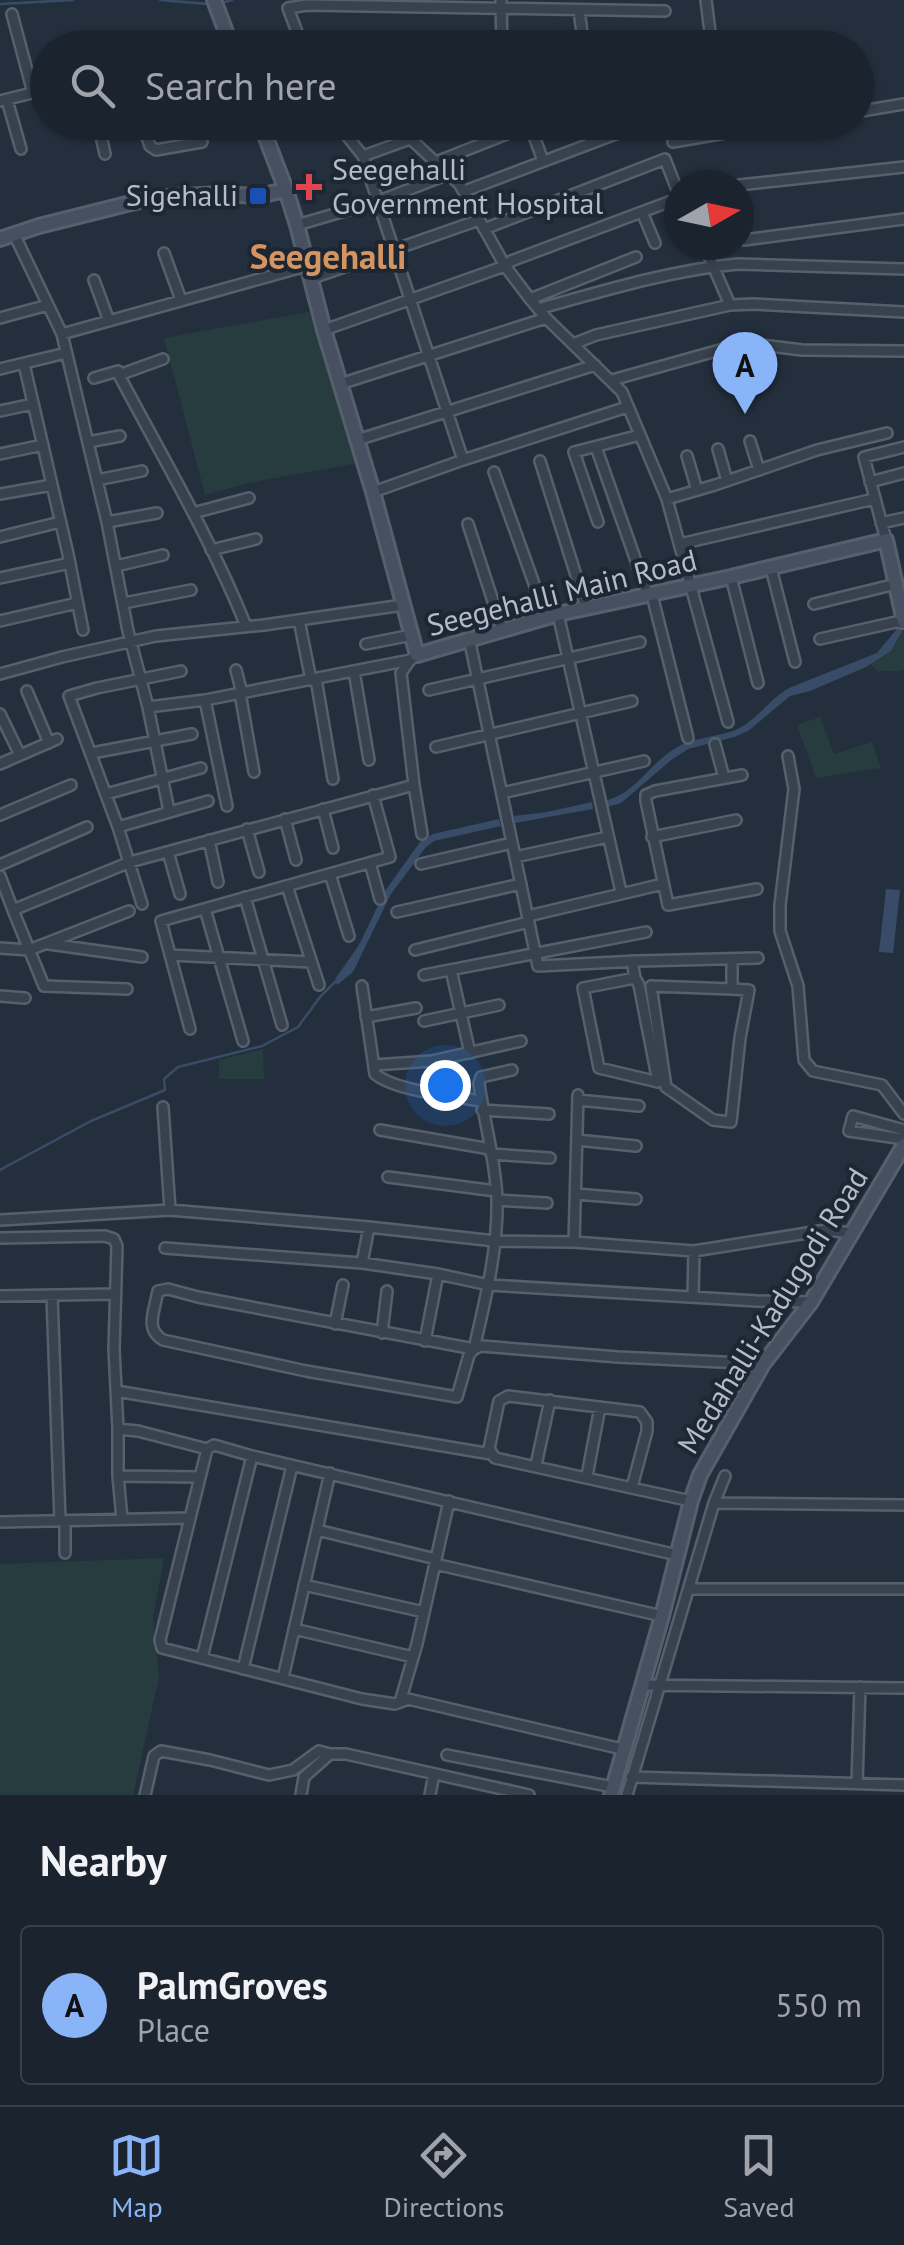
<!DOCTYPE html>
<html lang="en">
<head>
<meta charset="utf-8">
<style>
  :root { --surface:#1b232e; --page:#282f3a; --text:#f1f3f6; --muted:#a0a4aa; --line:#39404a; --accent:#8ab4f8 }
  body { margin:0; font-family:"PT Sans",sans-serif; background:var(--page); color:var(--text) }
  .compass { position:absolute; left:664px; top:170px; width:90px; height:90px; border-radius:50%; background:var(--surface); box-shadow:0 2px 8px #0004; rotate:81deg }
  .you { position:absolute; left:445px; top:1085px; width:35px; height:35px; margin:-25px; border:8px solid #fff; border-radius:50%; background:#1a73e8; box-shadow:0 0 0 15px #1a73e833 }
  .badge { display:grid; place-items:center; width:65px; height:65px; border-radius:50%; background:var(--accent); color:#111; font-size:32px; font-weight:700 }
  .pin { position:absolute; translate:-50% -82px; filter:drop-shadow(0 2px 5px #0008) }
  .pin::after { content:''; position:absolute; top:52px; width:35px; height:30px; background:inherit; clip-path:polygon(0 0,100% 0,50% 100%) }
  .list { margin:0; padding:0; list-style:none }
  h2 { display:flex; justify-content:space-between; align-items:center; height:130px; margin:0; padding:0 40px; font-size:42px }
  h2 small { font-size:32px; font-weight:400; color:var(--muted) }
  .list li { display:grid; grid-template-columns:65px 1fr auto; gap:30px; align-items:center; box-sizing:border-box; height:160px; margin:0 20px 20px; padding:0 20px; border:2px solid var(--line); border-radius:10px }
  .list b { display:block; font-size:38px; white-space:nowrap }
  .list p { margin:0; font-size:32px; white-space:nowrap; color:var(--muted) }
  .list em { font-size:32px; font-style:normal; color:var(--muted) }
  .icon { flex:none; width:55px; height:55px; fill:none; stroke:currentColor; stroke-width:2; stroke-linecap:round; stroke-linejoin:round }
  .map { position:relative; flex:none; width:904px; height:1795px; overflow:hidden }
  .search { position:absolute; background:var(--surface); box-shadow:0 2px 8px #0004; left:30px; right:30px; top:30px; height:110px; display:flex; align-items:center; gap:25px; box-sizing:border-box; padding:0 35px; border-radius:55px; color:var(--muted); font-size:38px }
  .sheet { height:310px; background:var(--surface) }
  nav { display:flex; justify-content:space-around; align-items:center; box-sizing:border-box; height:140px; border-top:2px solid var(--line); background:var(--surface); font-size:28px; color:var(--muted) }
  nav a { display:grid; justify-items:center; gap:5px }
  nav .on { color:var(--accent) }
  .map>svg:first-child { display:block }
  .green { fill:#263c3f }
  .water { fill:#394c67 }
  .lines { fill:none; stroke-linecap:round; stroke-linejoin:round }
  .stream { stroke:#394c67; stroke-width:2.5 }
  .street-casing { stroke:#565f6c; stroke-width:14 }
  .secondary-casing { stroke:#565f6c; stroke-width:18 }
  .street { stroke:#38414e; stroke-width:9 }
  .secondary { stroke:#465061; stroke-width:12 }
  .health-dot { fill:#e0444e; stroke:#1d2633; stroke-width:4 }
  .transit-dot { fill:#1a4fb4; stroke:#1d2633; stroke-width:4 }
  .labels { text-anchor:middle; stroke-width:8; stroke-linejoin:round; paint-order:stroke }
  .poi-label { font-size:30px; fill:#b4bcc9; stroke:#1d2633; text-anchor:start }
  .street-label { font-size:30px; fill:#b4bcc9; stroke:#1d2633 }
  .quarter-label { font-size:35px; font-weight:bold; fill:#d59563; stroke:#1d2633 }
</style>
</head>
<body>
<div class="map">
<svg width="904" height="1795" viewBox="0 0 904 1795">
  <rect width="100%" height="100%" fill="#242f3e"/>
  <path class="green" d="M 309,312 L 358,463 L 248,483 L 205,495 L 164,338 Z
    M 904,630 L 904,670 C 895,673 887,669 878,672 L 871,664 L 891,651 Z
    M 820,717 L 834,754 L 872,742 L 881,768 L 816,778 L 797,725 Z
    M 263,1049 L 264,1079 L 219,1079 L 219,1060 Z
    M 164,1558 L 153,1617 L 159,1677 L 133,1795 L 0,1795 L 0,1564 Z"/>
  <path class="water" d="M 901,624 L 903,630 L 891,651 L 866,667 L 810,691 L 790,696 L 748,731 L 734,737 L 688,749 L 670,761 L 621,803 L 607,807 L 607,800 C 634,794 650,764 674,749 C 693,737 713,738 733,731 C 755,723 769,699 789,688 L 877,653 Z
    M 592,802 L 593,809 L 515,823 L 514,816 L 547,812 Z
    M 499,819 L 501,826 L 434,841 L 426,847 L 391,894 L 353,972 L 337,985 L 335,979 L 359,945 L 385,891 L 420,842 L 433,834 Z
    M 886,889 L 900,890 L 893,953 L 879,952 Z"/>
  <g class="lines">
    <path class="stream" d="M 160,0 L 208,4
      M 221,3 L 232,0
      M 0,4 L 73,0
      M 0,1170 L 91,1121 L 165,1090 L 164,1079 L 178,1067 L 262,1046 L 298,1027 L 320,997 L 335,982"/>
    <defs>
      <path id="street" d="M 501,0 L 502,48
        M 706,0 L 712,48
        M 579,10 L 584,48
        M 12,14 L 33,93
        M 201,48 L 229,40
        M 303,48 L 288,8 L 307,5 L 665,11
        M 7,100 L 21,149
        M 0,101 L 48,89
        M 856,112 L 904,104
        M 98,122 L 105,154
        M 142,122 L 150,146 L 156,150 L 202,142 L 197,122
        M 336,122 L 363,156 L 463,460
        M 400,122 L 400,129 L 460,185 L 505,266 L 530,299 L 546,318 L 622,392 L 667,499 L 728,722
        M 529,122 L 543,161
        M 400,129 L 417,122
        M 673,142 L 790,122
        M 363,156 L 410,139
        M 436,162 L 537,122
        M 739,185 L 904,167
        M 465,191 L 637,126
        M 642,212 L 655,243
        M 297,225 L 379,201 L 449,174
        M 484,229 L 665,159 L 679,195
        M 14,234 L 62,334 L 107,522 L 128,631 L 148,707 L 169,811
        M 744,240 L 904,219
        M 704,245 L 730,305
        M 164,253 L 181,300
        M 310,279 L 479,220
        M 94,280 L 109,321
        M 530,299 L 636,257
        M 538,309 C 603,291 671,270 738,264 L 904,269
        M 0,318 L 48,305
        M 324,330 L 505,266 L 511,261 L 679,198
        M 62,334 L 306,266
        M 573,344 L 596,335 L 730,305 L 754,304 L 904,312
        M 163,359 L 119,375 C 163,458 211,539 246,626
        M 24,364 L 68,554 L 83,630
        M 0,369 L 66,353
        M 94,378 L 118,371 L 119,372
        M 612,380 L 745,343 L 802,350 L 904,351
        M 340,384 L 546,318
        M 0,411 L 33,404
        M 357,440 L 595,365
        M 750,441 L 759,470
        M 88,442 L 120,436
        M 596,447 L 648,595
        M 718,449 L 727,481
        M 0,454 L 43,445
        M 687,456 L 697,490
        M 540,461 L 586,607
        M 494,472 L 546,617
        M 97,480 L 142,471
        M 870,482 L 904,473
        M 373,492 L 463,460 L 627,407
        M 0,494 L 52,485
        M 667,499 L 715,485 L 817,450 L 887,433
        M 193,513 L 249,498
        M 107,522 L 157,513
        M 598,522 L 574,452 L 640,435
        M 881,523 L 904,518
        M 468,524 L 502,629
        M 0,537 L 60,522
        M 886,540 L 864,457 L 904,447
        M 680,544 L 874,499
        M 211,550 L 256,539
        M 116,566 L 163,555
        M 771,568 L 795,662
        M 731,577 L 758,683
        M 0,578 L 70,563
        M 652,595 L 688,738
        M 124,603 L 191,590
        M 814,604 L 896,584
        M 558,614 L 621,892
        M 299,620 L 311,680
        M 0,621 L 77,603
        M 469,638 L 538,966 L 638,961 L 758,958
        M 820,639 L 896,622 L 904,623
        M 366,644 L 412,635
        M 236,670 L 242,693
        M 354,671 L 369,760
        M 0,674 L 62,657 L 156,636 L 264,625 L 403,605
        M 316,679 L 333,779
        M 429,690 L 640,642
        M 27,691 L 49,743
        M 240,693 L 254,772
        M 205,700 L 227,806
        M 148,707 L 205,700 L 410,660
        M 0,714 L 20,755
        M 715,744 L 724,778
        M 436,747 L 632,701
        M 92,753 L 192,734
        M 788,756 L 794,789 L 780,905 L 780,931 L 798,986 L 804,1060 L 813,1071 L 882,1085 L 904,1114
        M 0,764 L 57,739
        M 742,775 L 655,791 L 646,795 L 646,801 L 668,905 L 757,889
        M 414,785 L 422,834
        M 502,793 L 644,761
        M 106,794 L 201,768
        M 323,809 L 333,848
        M 0,815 L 71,785
        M 285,819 L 296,860
        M 118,827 L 208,801
        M 247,829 L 259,872
        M 652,837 L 736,820
        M 209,840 L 218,882
        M 168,852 L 180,894
        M 515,857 L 608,837
        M 370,863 L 380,899
        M 421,864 L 512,843
        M 0,865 L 87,827
        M 330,874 L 349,936
        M 0,876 L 13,910
        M 287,886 L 319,985
        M 245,897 L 282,1025
        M 142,904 L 118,827 L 69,696 L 97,688 L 181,671
        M 205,909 L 243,1041
        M 397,912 L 521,884
        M 528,916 L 663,884
        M 49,944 L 142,957
        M 0,948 L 29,950 L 129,911
        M 415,950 L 529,922
        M 170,955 L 311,962
        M 732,959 L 732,989 L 749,990 L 740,1038 L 731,1122 L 713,1120 L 666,1087 L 651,986 L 732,989
        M 632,961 L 635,978 L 583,988 L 599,1068 L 658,1082 L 639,985 L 635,978
        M 451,970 L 470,1053
        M 424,975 L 646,932
        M 362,986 L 375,1074 C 395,1091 454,1096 481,1101
        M 127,989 L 44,986 L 13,910 L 130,862 L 414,785 L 401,673 L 410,660 L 417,655
        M 0,996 L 25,998
        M 366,1017 L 416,1008
        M 424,1021 L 499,1005
        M 190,1029 L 161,921 L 390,857 L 373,795
        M 374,1065 L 432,1061 L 521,1041
        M 512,1070 L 481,1077 L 479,1083 C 484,1122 496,1161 497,1200 C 498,1251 485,1300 474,1349 L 469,1355 L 457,1397 L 306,1371 L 163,1340 C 145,1329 154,1313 157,1295 L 158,1291 L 168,1289 L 198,1297 L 474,1349 L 481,1346 L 618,1357 L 763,1364
        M 578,1100 L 639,1106
        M 163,1107 L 170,1210
        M 482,1110 L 549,1114
        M 380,1130 L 490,1149
        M 904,1130 L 853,1116 L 849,1131 L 904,1139
        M 577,1140 L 636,1146
        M 491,1154 L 550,1158
        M 388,1177 L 496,1191
        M 576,1194 L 636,1199
        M 497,1200 L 547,1203
        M 1,1220 L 170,1210 L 369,1227 L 495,1241 L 574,1242 L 694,1251 L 826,1230 L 852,1233
        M 0,1238 L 105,1236 L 114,1239 L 117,1246 L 114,1349 L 118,1429 L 138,1431 L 207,1449
        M 574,1242 L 578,1095
        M 165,1248 L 362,1263 L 438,1274 L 489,1285 L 757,1301 L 811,1302
        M 362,1263 L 369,1227
        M 52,1295 L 60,1521
        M 0,1296 L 116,1294
        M 693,1297 L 694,1251
        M 335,1324 L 343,1285
        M 382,1333 L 387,1291
        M 425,1341 L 438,1274
        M 116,1391 L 491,1454
        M 118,1429 L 118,1476 L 200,1477
        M 536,1465 L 550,1400
        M 118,1476 L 122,1519
        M 587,1476 L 600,1407
        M 632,1487 L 647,1431 L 647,1422 L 640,1412 L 508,1396 L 499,1401 L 489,1449 L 495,1458 L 691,1501
        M 714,1503 L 904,1505
        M 65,1521 L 65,1553
        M 0,1522 L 189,1518
        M 317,1530 L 436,1559
        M 435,1564 L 662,1616
        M 304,1585 L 424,1612
        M 689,1589 L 904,1589
        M 294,1629 L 413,1657
        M 202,1658 L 252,1456
        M 243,1669 L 292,1466
        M 283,1678 L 330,1473
        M 642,1685 L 904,1688
        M 400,1702 L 417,1644 L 449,1501
        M 622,1749 L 408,1699 L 395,1704 L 362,1699 L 162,1648 L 160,1640 L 207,1449 L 214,1445 L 252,1456 L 677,1555
        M 447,1755 L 613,1787
        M 631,1777 L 904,1785
        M 857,1784 L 860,1687
        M 145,1795 L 154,1756 L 161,1751 L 210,1760 L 269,1775 L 293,1770 L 319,1751 L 330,1754 L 346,1754 L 529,1795
        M 301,1795 L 304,1777 L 330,1754
        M 430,1795 L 434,1774
        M 627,1795 L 714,1503 L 725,1476"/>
      <path id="secondary" d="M 214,0 L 232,48
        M 260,122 L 286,190 L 297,225 L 324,330 L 373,492 L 417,655 L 558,614 L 731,577 L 886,540 L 904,621
        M 0,239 L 39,226 L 151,198 L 220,194 L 258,196 L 286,190
        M 611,1795 L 662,1616 L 691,1501 L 700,1475 L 763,1364 L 811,1302 L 904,1145"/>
    </defs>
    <use href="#street" class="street-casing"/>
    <use href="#secondary" class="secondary-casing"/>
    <use href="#street" class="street"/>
    <use href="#secondary" class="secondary"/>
  </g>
  <path class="health-dot" d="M304 172h10v10h10v10h-10v10h-10v-10h-10v-10h10z"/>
  <rect class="transit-dot" x="248" y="186" width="20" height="20" rx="5"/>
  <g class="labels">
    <g class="poi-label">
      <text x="332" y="180">Seegehalli<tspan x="332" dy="34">Government Hospital</tspan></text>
      <text x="238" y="206" text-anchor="end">Sigehalli</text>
    </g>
    <g class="street-label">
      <text transform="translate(562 593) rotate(-14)" y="10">Seegehalli Main Road</text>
      <text transform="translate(773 1311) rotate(-58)" y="10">Medahalli-Kadugodi Road</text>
    </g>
    <g class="quarter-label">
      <text x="328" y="269">Seegehalli</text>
    </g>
  </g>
</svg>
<svg class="compass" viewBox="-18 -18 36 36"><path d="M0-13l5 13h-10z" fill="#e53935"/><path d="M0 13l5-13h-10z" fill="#a0a4aa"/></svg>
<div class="you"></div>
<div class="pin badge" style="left:745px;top:414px">A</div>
<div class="search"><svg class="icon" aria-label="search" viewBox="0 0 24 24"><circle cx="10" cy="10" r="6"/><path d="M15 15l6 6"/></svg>Search here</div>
</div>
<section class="sheet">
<h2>Nearby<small></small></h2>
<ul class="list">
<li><span class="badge">A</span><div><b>PalmGroves</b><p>Place</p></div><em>550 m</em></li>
</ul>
</section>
<nav>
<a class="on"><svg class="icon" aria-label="map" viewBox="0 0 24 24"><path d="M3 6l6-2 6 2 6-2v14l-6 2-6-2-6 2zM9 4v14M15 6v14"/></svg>Map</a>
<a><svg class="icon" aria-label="directions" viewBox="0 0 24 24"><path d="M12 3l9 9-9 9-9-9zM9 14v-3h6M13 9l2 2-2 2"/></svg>Directions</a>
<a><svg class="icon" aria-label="saved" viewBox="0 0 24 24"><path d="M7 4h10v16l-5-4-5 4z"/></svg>Saved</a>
</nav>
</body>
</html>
